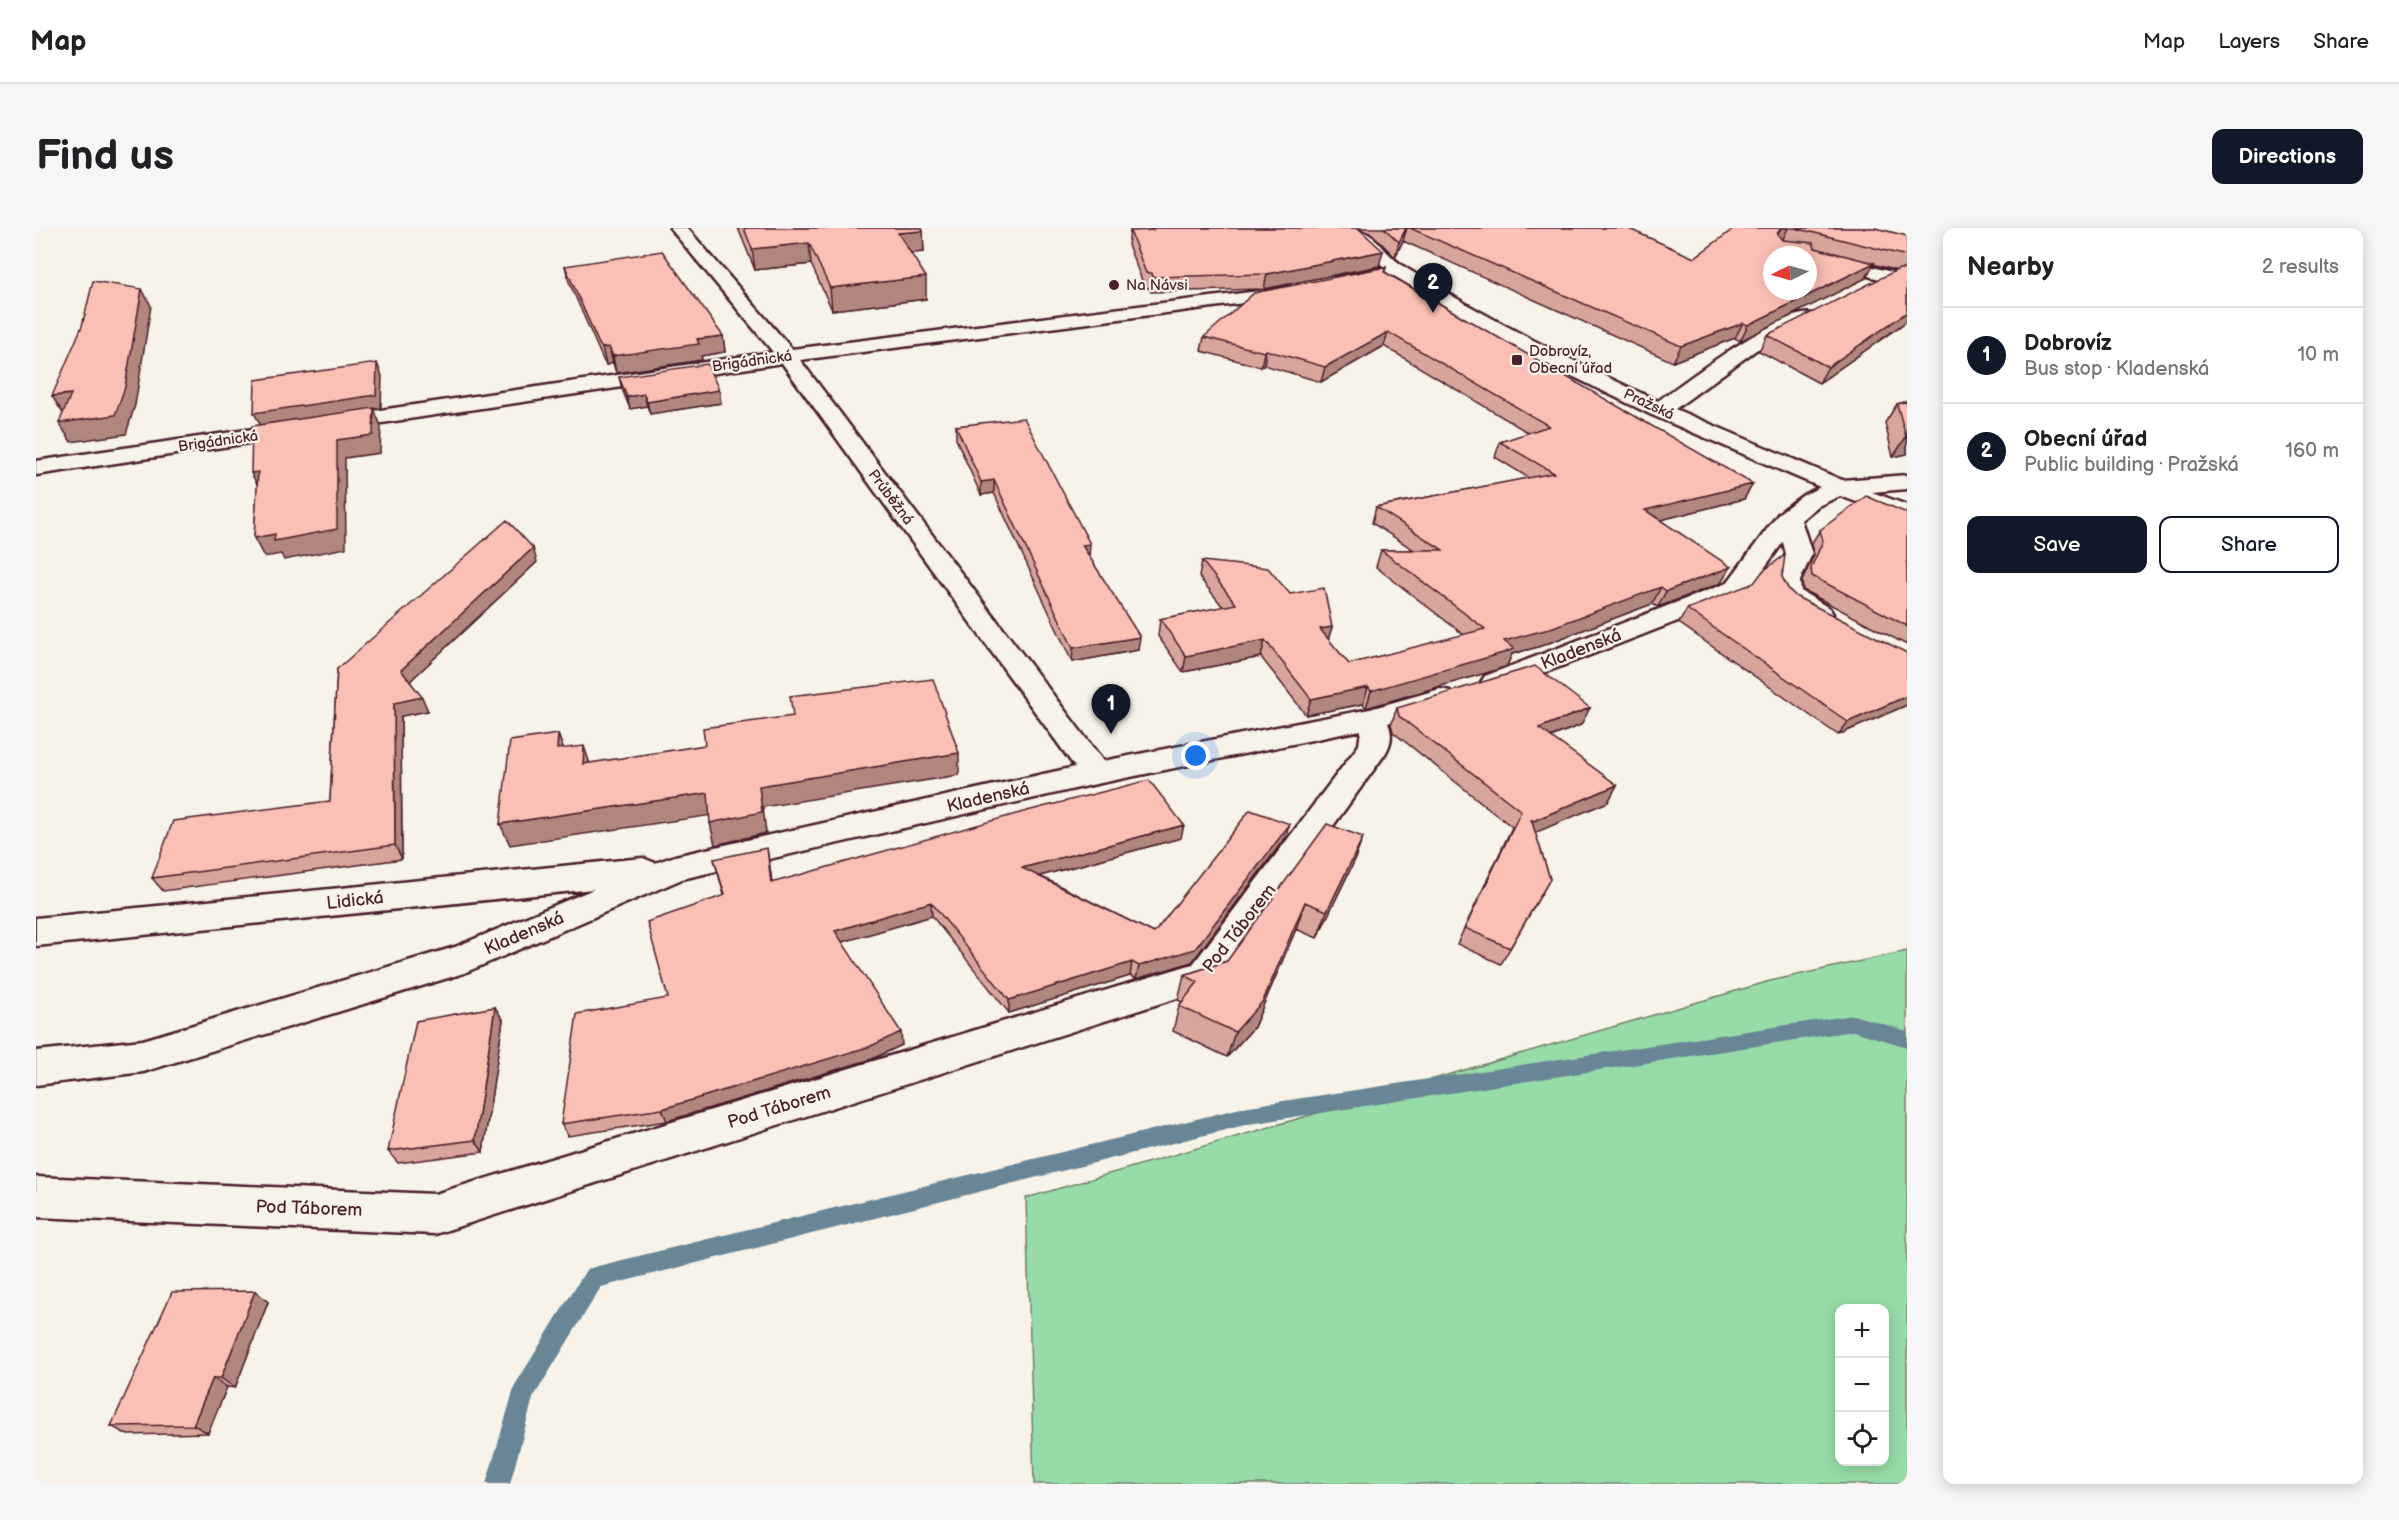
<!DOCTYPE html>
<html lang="en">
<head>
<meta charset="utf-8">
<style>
  :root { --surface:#fff; --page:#f6f6f6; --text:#202124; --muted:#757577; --line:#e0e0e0; --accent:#111827 }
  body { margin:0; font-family:"Balsamiq Sans",sans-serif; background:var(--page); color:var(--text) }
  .controls { position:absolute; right:18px; bottom:18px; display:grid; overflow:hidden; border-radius:12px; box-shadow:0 3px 15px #0003 }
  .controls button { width:54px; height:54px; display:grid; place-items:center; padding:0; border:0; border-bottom:2px solid var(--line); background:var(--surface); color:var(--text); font:30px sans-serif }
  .compass { position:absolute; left:1727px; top:18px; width:54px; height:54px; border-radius:50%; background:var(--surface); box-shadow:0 3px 15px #0003; rotate:265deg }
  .you { position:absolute; left:1160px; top:528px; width:21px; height:21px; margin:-15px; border:4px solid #fff; border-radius:50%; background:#1a73e8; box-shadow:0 0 0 9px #1a73e833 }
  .badge { display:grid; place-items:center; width:39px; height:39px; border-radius:50%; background:var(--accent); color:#fff; font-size:20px; font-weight:700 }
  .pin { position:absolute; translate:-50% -50px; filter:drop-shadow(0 2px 3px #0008) }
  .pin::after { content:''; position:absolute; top:32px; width:21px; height:18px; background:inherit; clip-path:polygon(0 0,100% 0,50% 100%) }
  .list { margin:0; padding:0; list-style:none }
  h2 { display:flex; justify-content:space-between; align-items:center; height:78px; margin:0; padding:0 24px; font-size:26px }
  h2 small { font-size:20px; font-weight:400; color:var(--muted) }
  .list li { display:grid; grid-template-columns:39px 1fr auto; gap:18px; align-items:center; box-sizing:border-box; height:96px; padding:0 24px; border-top:2px solid var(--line) }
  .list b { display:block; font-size:22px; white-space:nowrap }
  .list p { margin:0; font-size:20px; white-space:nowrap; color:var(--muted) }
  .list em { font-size:20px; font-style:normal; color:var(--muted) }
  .actions { display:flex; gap:12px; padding:18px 24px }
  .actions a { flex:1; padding:14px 0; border:2px solid var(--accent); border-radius:12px; text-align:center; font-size:21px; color:var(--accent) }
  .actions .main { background:var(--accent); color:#fff }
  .icon { flex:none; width:33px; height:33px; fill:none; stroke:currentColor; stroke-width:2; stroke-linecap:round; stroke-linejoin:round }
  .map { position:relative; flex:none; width:1871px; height:1256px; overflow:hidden; border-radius:12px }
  header { display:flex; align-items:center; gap:36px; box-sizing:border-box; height:84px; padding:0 30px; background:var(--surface); border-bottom:2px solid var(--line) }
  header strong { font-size:28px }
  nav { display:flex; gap:33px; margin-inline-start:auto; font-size:21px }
  .intro { display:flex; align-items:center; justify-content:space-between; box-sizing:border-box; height:144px; padding:0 36px }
  h1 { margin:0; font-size:42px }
  .button { padding:15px 27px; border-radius:12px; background:var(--accent); color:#fff; font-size:21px; font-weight:700 }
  main { display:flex; gap:36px; padding:0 36px }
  aside { flex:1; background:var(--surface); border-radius:12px; box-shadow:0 3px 15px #0003 }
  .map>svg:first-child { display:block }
  .green { fill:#97dca8; stroke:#707e6a; stroke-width:1.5; fill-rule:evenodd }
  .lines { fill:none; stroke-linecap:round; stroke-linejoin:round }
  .stream { fill:#698696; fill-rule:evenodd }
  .minor-casing { stroke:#4a1f2b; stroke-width:5 }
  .minor { fill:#f7f3e8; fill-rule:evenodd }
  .wall { fill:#d8a59c; stroke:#4a1f2b; stroke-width:1.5 }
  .shaded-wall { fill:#b0867f; stroke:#4a1f2b; stroke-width:1.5 }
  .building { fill:#fbc0b5; stroke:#4a1f2b; stroke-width:1.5; fill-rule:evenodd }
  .poi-dot { fill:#4a1f2b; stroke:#f7f3e8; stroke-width:2 }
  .labels { text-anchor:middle; stroke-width:4.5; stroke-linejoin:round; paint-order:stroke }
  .far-poi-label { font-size:15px; fill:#4a1f2b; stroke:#f7f3e8; text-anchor:start }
  .far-street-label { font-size:15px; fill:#4a1f2b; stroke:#f7f3e8 }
  .street-label { font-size:18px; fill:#4a1f2b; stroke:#f7f3e8 }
</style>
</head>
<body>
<header>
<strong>Map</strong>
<nav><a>Map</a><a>Layers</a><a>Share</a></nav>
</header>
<div class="intro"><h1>Find us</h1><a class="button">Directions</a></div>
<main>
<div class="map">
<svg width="1871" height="1256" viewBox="0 0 1871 1256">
  <rect width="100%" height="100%" fill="#f7f3e8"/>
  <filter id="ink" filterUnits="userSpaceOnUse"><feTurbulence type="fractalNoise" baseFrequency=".0167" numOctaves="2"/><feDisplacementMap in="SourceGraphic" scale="12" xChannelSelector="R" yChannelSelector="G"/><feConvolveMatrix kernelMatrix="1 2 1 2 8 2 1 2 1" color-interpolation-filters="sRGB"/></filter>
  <g filter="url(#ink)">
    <path class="green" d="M 1871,723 L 1871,1256 L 998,1256 L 990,970 L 1734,753 ZM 1804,1080 L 1848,1080 L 1848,1234 L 1804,1234 Z"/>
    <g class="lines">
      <path class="stream" d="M 1817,787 L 1871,803 L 1871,819 L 1817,803 L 1213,896 L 565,1059 L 497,1170 L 474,1256 L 450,1256 L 479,1157 L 550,1042 L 558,1039 L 1213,878 Z"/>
      <defs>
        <path id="minor" d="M 634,0 L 651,0 L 756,121 L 1255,59 L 1261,60 L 1264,64 L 1261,68 L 1255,69 L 764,132 L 1067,533 L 1334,481 L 1404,461 L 1414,463 L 1418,470 L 1414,477 L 1352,495 C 1357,507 1355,516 1349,526 L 1182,757 L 399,1006 L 0,989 L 0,949 L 399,966 L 1157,736 L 1323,517 L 1325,502 L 1060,556 L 646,651 L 428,745 L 107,844 L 0,857 L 0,823 L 107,812 L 419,719 L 558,661 L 0,718 L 0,690 L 607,630 L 619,635 L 639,628 L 1039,539 L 746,135 L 0,247 L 0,233 L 737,124 Z
          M 1302,0 C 1345,0 1340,21 1370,40 C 1451,91 1536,133 1622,173 C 1649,154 1746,79 1776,86 L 1778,90 L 1776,94 L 1720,122 L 1639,181 L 1806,252 L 1871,247 L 1871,261 L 1836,264 L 1871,277 L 1871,292 L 1804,268 L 1782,278 L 1765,292 L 1776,326 L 1764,353 L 1765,363 L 1793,380 L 1797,386 L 1793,392 C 1774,396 1750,382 1739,366 L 1738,353 L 1750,326 L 1747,314 L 1709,367 L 1469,460 L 1459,463 L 1449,460 L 1445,454 L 1449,448 L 1691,355 L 1743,285 L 1766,268 L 1784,259 L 1616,187 L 1497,129 L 1358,48 L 1305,58 L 1299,57 L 1296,53 L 1299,49 L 1348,39 L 1323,15 Z
          M 1791,27 L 1871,48 L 1871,58 L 1785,36 L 1782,32 L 1785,28 Z"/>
      </defs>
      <use href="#minor" class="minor-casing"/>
      <use href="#minor" class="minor"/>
    </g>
    <path class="wall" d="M 702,0 L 886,0 L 888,24 L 875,25 L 890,71 L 796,82 L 775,36 L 719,42 Z
      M 1115,0 L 1591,0 L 1658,30 L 1699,0 L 1839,0 L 1871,8 L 1871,93 L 1783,155 L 1723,123 L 1731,107 L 1861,43 L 1837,36 L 1830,50 L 1704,113 L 1699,110 L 1637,134 L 1367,13 L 1359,29 L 1336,6 L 1323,1 L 1343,38 L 1228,61 L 1115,64 L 1114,60 L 1109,60 L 1092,17 L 1094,3 L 1114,2 Z
      M 529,38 L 687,108 L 689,124 L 665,128 L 666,132 L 580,145 L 577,135 L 570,137 L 567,132 L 533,54 Z
      M 1350,39 L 1349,44 L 1708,271 L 1624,292 L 1685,355 L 1622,379 L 1616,376 L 1502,419 L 1476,426 L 1471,438 L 1460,442 L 1330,480 L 1327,476 L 1270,487 L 1225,429 L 1147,444 L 1122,408 L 1124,391 L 1187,379 L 1163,349 L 1166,333 L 1254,366 L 1296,399 L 1292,411 L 1313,436 L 1428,407 L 1340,339 L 1345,322 L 1378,322 L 1336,295 L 1340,279 L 1493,250 L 1459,229 L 1464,214 L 1493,205 L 1348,118 L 1285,154 L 1228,137 L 1225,139 L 1165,123 L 1168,109 Z
      M 583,149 L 685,175 L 614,186 L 611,178 L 594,181 L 586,161 Z
      M 1871,173 L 1871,226 L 1857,229 L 1849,195 L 1861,176 Z
      M 920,198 L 1102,422 L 1036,434 L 958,265 L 945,267 L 920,211 Z
      M 1871,285 L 1871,417 L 1767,362 L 1766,353 L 1778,327 L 1775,316 L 1784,302 Z
      M 501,334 L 374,453 L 392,483 L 365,488 L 366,631 L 127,663 L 116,650 L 294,573 L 301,441 Z
      M 1746,349 L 1753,362 L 1871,477 L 1802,507 L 1643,395 L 1651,381 Z
      M 1361,480 L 1545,497 L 1515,509 L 1581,557 L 1572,574 L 1499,604 L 1514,651 L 1465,736 L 1421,716 L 1476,599 L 1357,504 L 1355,496 Z
      M 1327,609 L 1317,636 L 1281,710 L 1260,701 L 1218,799 L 1191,829 L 1137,803 L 1143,778 L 1146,774 L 1142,772 L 1148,747 L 1191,733 Z
      M 1145,610 L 1004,648 L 1118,705 L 1249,610 L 1156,734 L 1100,751 L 1094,748 L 973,785 L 896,688 L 806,714 L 866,817 L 836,831 L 631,893 L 532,908 L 525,896 L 632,770 L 688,667 L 678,631 L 733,633 L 736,655 Z
      M 467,792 L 447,924 L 362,935 L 352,923 Z
      M 219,1063 L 232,1074 L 199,1160 L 191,1159 L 172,1205 L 92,1207 L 75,1198 Z"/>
    <path class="shaded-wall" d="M 1371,0 L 1367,13 L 1359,29 L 1363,14 Z
      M 1745,0 L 1752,0 L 1746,13 L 1741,6 Z
      M 887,3 L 888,24 L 863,26 L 862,5 Z
      M 773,15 L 775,36 L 719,42 L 716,21 Z
      M 1347,23 L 1343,38 L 1228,61 L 1231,46 Z
      M 1838,35 L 1830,50 L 1704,113 L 1712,97 Z
      M 890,49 L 890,71 L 796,82 L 794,60 Z
      M 106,61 L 115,78 L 99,177 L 90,206 L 35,214 L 23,195 Z
      M 1871,84 L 1871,93 L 1783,155 L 1792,139 Z
      M 1707,95 L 1699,110 L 1637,134 L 1645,118 Z
      M 1352,104 L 1348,118 L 1285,154 L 1289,139 Z
      M 687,108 L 689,124 L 665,128 L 666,132 L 580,145 L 577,128 L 661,111 Z
      M 573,119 L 577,135 L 570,137 L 566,120 Z
      M 1230,122 L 1228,137 L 1225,139 L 1228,124 Z
      M 341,135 L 346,148 L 345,180 L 338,181 L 345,198 L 344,225 L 309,230 L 310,320 L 248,332 L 245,326 L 228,329 L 218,310 L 225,198 L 218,185 Z
      M 683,162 L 685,175 L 614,186 L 611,174 Z
      M 35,166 L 28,187 L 16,168 Z
      M 608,166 L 611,178 L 594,181 L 591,169 Z
      M 1870,209 L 1871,209 L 1871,226 L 1857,229 Z
      M 222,244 L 225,263 L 215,245 Z
      M 958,252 L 958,265 L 945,267 L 945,254 Z
      M 1717,256 L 1708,271 L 1601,298 L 1609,282 Z
      M 1054,316 L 1053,329 L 1046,317 Z
      M 497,320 L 501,334 L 371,456 L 365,442 Z
      M 1695,339 L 1685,355 L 1622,379 L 1630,363 Z
      M 1625,359 L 1616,376 L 1502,419 L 1476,426 L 1471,438 L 1460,442 L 1330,480 L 1335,463 L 1468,413 Z
      M 1296,399 L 1291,415 L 1284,401 Z
      M 1104,409 L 1102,422 L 1036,434 L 1037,420 Z
      M 1229,412 L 1225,429 L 1147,444 L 1150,428 Z
      M 1332,459 L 1327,476 L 1270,487 L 1275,471 Z
      M 1871,468 L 1871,477 L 1802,507 L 1812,494 Z
      M 386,469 L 392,483 L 365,488 L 366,631 L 359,617 L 358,475 Z
      M 1554,480 L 1545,497 L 1495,516 L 1503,500 Z
      M 522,506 L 530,528 L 521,521 Z
      M 548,518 L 555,539 L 547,536 Z
      M 923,525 L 923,547 L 727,579 L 730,605 L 679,617 L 674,595 L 723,558 Z
      M 1581,557 L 1572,574 L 1489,609 L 1497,593 Z
      M 672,565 L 677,587 L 474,617 L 464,596 Z
      M 1254,596 L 1249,610 L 1156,734 L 1100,751 L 1103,738 Z
      M 1148,597 L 1145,610 L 985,653 L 986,640 Z
      M 1327,609 L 1317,636 L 1281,710 L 1291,683 Z
      M 731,620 L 733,633 L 738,669 L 735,655 Z
      M 895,674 L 896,688 L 800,716 L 799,703 Z
      M 1269,674 L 1260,701 L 1218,799 L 1191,829 L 1199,804 Z
      M 1096,734 L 1094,748 L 973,785 L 973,772 Z
      M 459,779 L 467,792 L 447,924 L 439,912 Z
      M 865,804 L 866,817 L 836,831 L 631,893 L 626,881 Z
      M 219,1063 L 232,1074 L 199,1160 L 185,1150 Z
      M 177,1150 L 191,1159 L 172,1205 L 157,1197 Z"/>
    <path class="building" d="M 708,0 L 886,0 L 887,3 L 862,5 L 890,49 L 794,60 L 773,15 L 716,21 Z
      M 1116,0 L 1322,0 L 1347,23 L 1231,46 L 1117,49 L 1116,45 L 1110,45 L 1094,3 L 1117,2 Z
      M 1348,0 L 1370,0 L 1363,14 Z
      M 1374,0 L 1591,0 L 1658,30 L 1699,0 L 1745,0 L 1741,6 L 1746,12 L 1777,15 L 1779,20 L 1838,35 L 1712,97 L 1707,95 L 1645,118 ZM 1736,27 L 1772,27 L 1772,63 L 1736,63 Z
      M 1759,0 L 1839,0 L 1871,8 L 1871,28 Z
      M 626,23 L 687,108 L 661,111 L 663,116 L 577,128 L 573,119 L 566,120 L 563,116 L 529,38 Z
      M 1350,39 L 1348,44 L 1717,256 L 1609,282 L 1695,339 L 1630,363 L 1625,359 L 1509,402 L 1468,413 L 1478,421 L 1467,425 L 1335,463 L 1332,459 L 1275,471 L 1229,412 L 1150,428 L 1124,391 L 1200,376 L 1166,333 L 1232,340 L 1254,366 L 1288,360 L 1296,399 L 1284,401 L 1313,436 L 1449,401 L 1345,322 L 1407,322 L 1340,279 L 1518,245 L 1464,214 L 1513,198 L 1352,104 L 1289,139 L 1230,122 L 1228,124 L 1168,109 L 1218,65 Z
      M 1863,41 L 1871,41 L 1871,84 L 1792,139 L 1731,107 Z
      M 57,53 L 106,61 L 89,159 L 79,187 L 23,195 L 35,166 L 16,168 L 46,98 Z
      M 341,135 L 340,167 L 218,185 L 219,152 Z
      M 671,136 L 683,162 L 611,174 L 608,166 L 591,169 L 583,149 Z
      M 1871,173 L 1871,209 L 1870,209 L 1861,176 Z
      M 338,180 L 337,207 L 301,212 L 301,301 L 238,313 L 239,306 L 218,310 L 222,244 L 215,245 L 216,198 Z
      M 988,190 L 1054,316 L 1046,317 L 1104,409 L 1037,420 L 958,252 L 945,254 L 920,198 Z
      M 1830,268 L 1871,285 L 1871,398 L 1776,348 L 1775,340 L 1787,313 L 1784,302 Z
      M 471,292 L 497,320 L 365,442 L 386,469 L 358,475 L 359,617 L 116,650 L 137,593 L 294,573 L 301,441 Z
      M 1749,327 L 1746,349 L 1753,362 L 1761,369 L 1871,425 L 1871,468 L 1812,494 L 1651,381 L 1718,355 L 1727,343 Z
      M 1499,438 L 1554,480 L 1503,500 L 1581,557 L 1497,593 L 1495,591 L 1514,651 L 1474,720 L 1429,700 L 1485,583 L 1363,488 L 1361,480 Z
      M 897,451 L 923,525 L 723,558 L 726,584 L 674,595 L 672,565 L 464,596 L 474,513 L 522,506 L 521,521 L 548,518 L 547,536 L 669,517 L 667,500 L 757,488 L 754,468 Z
      M 1113,552 L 1148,597 L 986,640 L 1118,705 L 1214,582 L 1254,596 L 1159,721 L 1103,738 L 1096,734 L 973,772 L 895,674 L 799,703 L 865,804 L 835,818 L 626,881 L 525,896 L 541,786 L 632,770 L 611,694 L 689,667 L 678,631 L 731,620 L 735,655 L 991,583 Z
      M 1291,596 L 1327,609 L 1291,683 L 1269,674 L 1227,773 L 1199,804 L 1143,778 L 1162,754 L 1148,747 L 1191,733 Z
      M 459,779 L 439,912 L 352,923 L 380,793 Z
      M 219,1063 L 185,1150 L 177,1150 L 157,1197 L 75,1198 L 136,1064 Z"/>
  </g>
  <g class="poi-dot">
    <circle cx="1078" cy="57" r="6"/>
    <rect x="1475" y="126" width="12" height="12" rx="3"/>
  </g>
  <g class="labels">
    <g class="far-poi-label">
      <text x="1090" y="62">Na Návsi</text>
      <text x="1493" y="128">Dobrovíz,<tspan x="1493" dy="17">Obecní úřad</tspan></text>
    </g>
    <g class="far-street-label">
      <text transform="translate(716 133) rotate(-8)" y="5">Brigádnická</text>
      <text transform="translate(1613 176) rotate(25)" y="5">Pražská</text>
      <text transform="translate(182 213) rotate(-8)" y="5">Brigádnická</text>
      <text transform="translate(855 269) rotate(53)" y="5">Průběžná</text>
    </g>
    <g class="street-label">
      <text transform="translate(1545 421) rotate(-21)" y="6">Kladenská</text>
      <text transform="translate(952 569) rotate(-13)" y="6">Kladenská</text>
      <text transform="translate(319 672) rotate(-6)" y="6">Lidická</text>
      <text transform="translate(1203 700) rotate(-52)" y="6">Pod Táborem</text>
      <text transform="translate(488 705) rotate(-23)" y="6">Kladenská</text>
      <text transform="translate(743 879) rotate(-17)" y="6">Pod Táborem</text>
      <text transform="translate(273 980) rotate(2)" y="6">Pod Táborem</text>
    </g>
  </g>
</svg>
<div class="controls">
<button>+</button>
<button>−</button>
<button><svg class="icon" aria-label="locate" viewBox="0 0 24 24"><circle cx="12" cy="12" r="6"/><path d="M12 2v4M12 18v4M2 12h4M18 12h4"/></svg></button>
</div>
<svg class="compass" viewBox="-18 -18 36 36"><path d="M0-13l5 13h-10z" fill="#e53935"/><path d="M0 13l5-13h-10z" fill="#757577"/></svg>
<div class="you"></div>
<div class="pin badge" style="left:1075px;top:506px">1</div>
<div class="pin badge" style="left:1397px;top:85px">2</div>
</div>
<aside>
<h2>Nearby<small>2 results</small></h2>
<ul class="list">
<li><span class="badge">1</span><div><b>Dobrovíz</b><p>Bus stop · Kladenská</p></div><em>10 m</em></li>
<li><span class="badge">2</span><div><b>Obecní úřad</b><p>Public building · Pražská</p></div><em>160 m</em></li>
</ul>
<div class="actions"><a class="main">Save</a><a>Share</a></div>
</aside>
</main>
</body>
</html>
